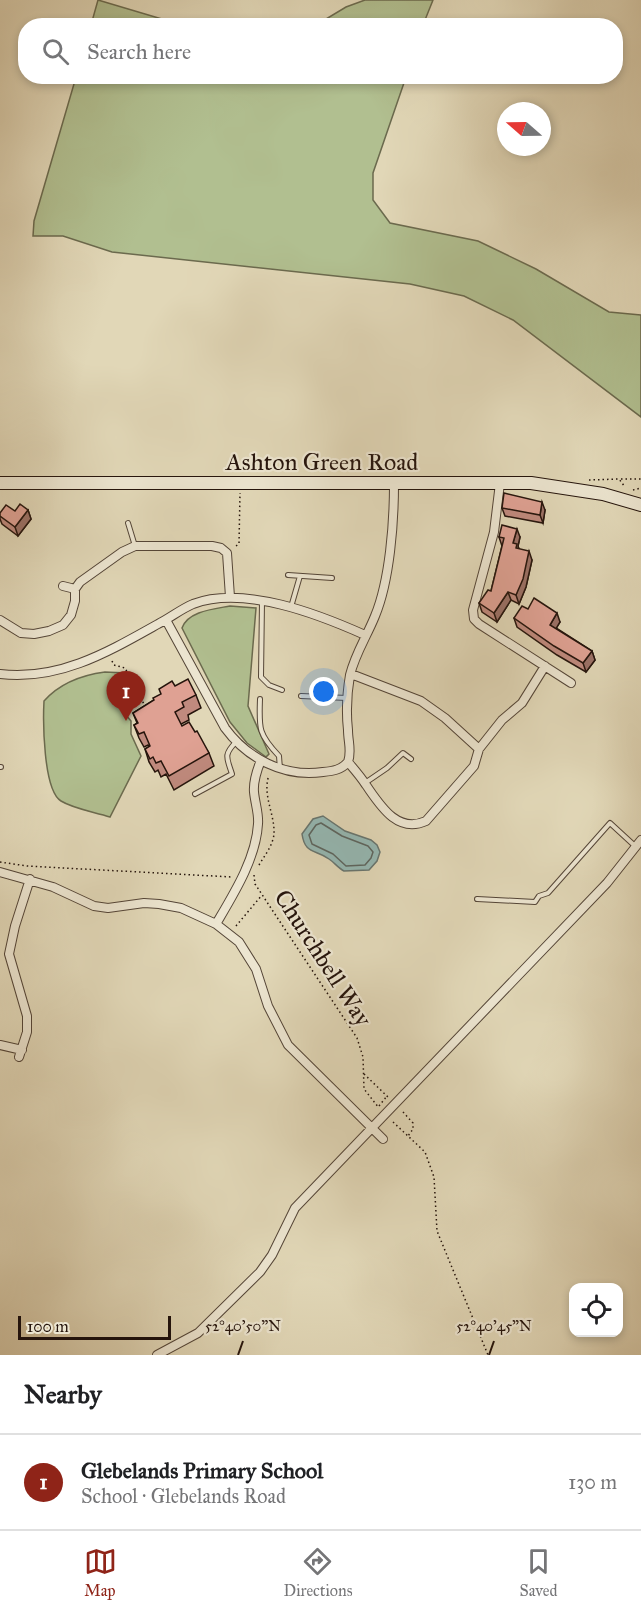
<!DOCTYPE html>
<html lang="en">
<head>
<meta charset="utf-8">
<style>
  :root { --surface:#fff; --page:#f2f2f2; --text:#202124; --muted:#757577; --line:#e0e0e0; --accent:#8f2418 }
  body { margin:0; font-family:"IM FELL Great Primer",serif; background:var(--page); color:var(--text) }
  .controls { position:absolute; right:18px; bottom:18px; display:grid; overflow:hidden; border-radius:12px; box-shadow:0 3px 9px #0003 }
  .controls button { width:54px; height:54px; display:grid; place-items:center; padding:0; border:0; border-bottom:2px solid var(--line); background:var(--surface); color:var(--text); font:30px sans-serif }
  .compass { position:absolute; left:497px; top:102px; width:54px; height:54px; border-radius:50%; background:var(--surface); box-shadow:0 3px 9px #0003; rotate:290deg }
  .scale { position:absolute; left:18px; bottom:15px; width:153px; box-sizing:border-box; padding-left:6px; border:3px solid #25140c; border-top:0; font-size:16px; line-height:21px; white-space:nowrap; color:#25140c; -webkit-text-stroke:4px #ece5d0; paint-order:stroke }
  .you { position:absolute; left:324px; top:692px; width:21px; height:21px; margin:-15px; border:4px solid #fff; border-radius:50%; background:#1a73e8; box-shadow:0 0 0 9px #1a73e833 }
  .badge { display:grid; place-items:center; width:39px; height:39px; border-radius:50%; background:var(--accent); color:#fff; font-size:20px; font-weight:700 }
  .pin { position:absolute; translate:-50% -50px; filter:drop-shadow(0 2px 3px #0008) }
  .pin::after { content:''; position:absolute; top:32px; width:21px; height:18px; background:inherit; clip-path:polygon(0 0,100% 0,50% 100%) }
  .list { margin:0; padding:0; list-style:none }
  h2 { display:flex; justify-content:space-between; align-items:center; height:78px; margin:0; padding:0 24px; font-size:26px }
  h2 small { font-size:20px; font-weight:400; color:var(--muted) }
  .list li { display:grid; grid-template-columns:39px 1fr auto; gap:18px; align-items:center; box-sizing:border-box; height:96px; padding:0 24px; border-top:2px solid var(--line) }
  .list b { display:block; font-size:22px; white-space:nowrap }
  .list p { margin:0; font-size:20px; white-space:nowrap; color:var(--muted) }
  .list em { font-size:20px; font-style:normal; color:var(--muted) }
  .icon { flex:none; width:33px; height:33px; fill:none; stroke:currentColor; stroke-width:2; stroke-linecap:round; stroke-linejoin:round }
  .map { position:relative; flex:none; width:641px; height:1355px; overflow:hidden }
  .search { position:absolute; background:var(--surface); box-shadow:0 3px 9px #0003; left:18px; right:18px; top:18px; height:66px; display:flex; align-items:center; gap:15px; box-sizing:border-box; padding:0 21px; border-radius:24px; color:var(--muted); font-size:22px }
  .sheet { height:174px; background:var(--surface) }
  nav { display:flex; justify-content:space-around; align-items:center; box-sizing:border-box; height:84px; border-top:2px solid var(--line); background:var(--surface); font-size:16px; color:var(--muted) }
  nav a { display:grid; justify-items:center; gap:3px }
  nav .on { color:var(--accent) }
  .map>svg:first-child { display:block }
  .green { fill:#b1bf90; stroke:#6b6a4e; stroke-width:1.5 }
  .water { fill:#95b8b3; stroke:#687670; stroke-width:1.5 }
  .lines { fill:none; stroke-linecap:round; stroke-linejoin:round }
  .shore { stroke:#5d6660; stroke-width:1.5 }
  .lane-casing { stroke:#544537; stroke-width:6 }
  .street-casing { stroke:#544537; stroke-width:10 }
  .secondary-casing { stroke:#25140c; stroke-width:14 }
  .path { stroke:#25140c; stroke-width:1.5; stroke-dasharray:1.5 3; stroke-linecap:butt }
  .lane { stroke:#ece5d0; stroke-width:4 }
  .street { stroke:#ece5d0; stroke-width:8 }
  .secondary { stroke:#ece5d0; stroke-width:12 }
  .wall { fill:#c08a7e; stroke:#25140c; stroke-width:1.5 }
  .shaded-wall { fill:#9c7167; stroke:#25140c; stroke-width:1.5 }
  .building { fill:#dfa193; stroke:#25140c; stroke-width:1.5 }
  .ticks { fill:none; stroke:#25140c; stroke-width:2 }
  .labels { text-anchor:middle; stroke-width:4.5; stroke-linejoin:round; paint-order:stroke }
  .street-label { font-size:24px; fill:#25140c; stroke:#ece5d0 }
  .ticks-label { font-size:15px; text-anchor:middle; fill:#25140c; stroke:#ece5d0; stroke-width:4.5; stroke-linejoin:round; paint-order:stroke }
</style>
</head>
<body>
<div class="map">
<svg width="641" height="1355" viewBox="0 0 641 1355">
  <rect width="100%" height="100%" fill="#e1d7b7"/>
  <filter id="stains"><feTurbulence type="fractalNoise" baseFrequency=".00333" numOctaves="4"/><feColorMatrix values="0 0 0 0 .2 0 0 0 0 .09 0 0 0 0 .02 0 0 0 .5 -.17"/></filter>
  <radialGradient id="worn" r=".72"><stop offset=".6" stop-color="#630" stop-opacity="0"/><stop offset="1" stop-color="#630" stop-opacity=".3"/></radialGradient>
  <path class="green" d="M 98,0 L 182,25 L 91,25 Z
    M 365,0 L 433,0 L 423,25 L 316,25 L 346,7 Z
    M 76,77 L 406,77 L 373,173 L 373,200 L 390,223 L 478,241 L 536,269 L 609,312 L 641,315 L 641,417 L 513,320 L 464,296 L 410,284 L 112,252 L 63,236 L 33,236 L 34,221 Z
    M 230,606 L 256,608 L 248,706 L 269,754 L 266,757 L 247,743 L 230,722 L 182,628 C 188,611 214,609 230,606 Z
    M 105,672 L 125,673 L 138,700 L 130,701 L 126,715 L 131,721 L 131,734 L 141,756 L 110,817 C 95,812 74,809 61,801 C 43,790 43,720 44,701 C 60,683 82,675 105,672 Z"/>
  <path class="water" d="M 323,816 L 345,831 L 371,840 L 377,845 L 380,852 L 377,861 L 369,870 L 344,871 C 338,868 335,863 329,859 C 316,849 305,855 302,834 L 313,819 Z"/>
  <g class="lines">
    <path class="shore" d="M 321,823 L 342,836 L 368,846 L 373,852 L 371,858 L 365,865 L 346,866 L 333,854 L 312,844 L 309,835 L 316,825 Z"/>
    <defs>
      <path id="lane" d="M 128,523 L 135,546
        M 288,575 L 332,578
        M 262,601 L 261,677 L 269,685 L 282,690
        M 291,607 L 300,576
        M 301,696 L 347,698
        M 260,699 C 259,728 258,734 279,756 L 280,769
        M 0,767 L 1,767
        M 365,783 L 387,768 L 403,753 L 411,759
        M 195,794 L 232,774 C 227,758 223,755 236,742
        M 477,899 L 535,902 L 539,896 L 548,893 L 610,823 L 635,846"/>
      <path id="street" d="M 500,483 L 494,532 L 473,610 L 474,619 L 479,624 L 571,683
        M 394,484 C 394,522 390,580 375,616 C 367,636 355,654 350,675 C 347,693 346,712 348,730 C 348,742 352,751 348,762 C 354,769 361,777 366,785 C 380,805 397,834 426,821 L 474,766 L 479,749 L 502,720 L 522,703 L 545,666
        M 63,586 L 75,589
        M 0,620 L 21,633 L 34,634 L 49,631 L 63,625 L 71,615 L 75,601 L 75,589 L 80,582 L 122,552 L 135,546 L 212,546 L 221,548 L 227,553 L 230,597
        M 166,620 L 225,728 C 247,758 284,778 323,772 C 333,771 341,770 348,762
        M 0,674 C 59,681 108,652 158,624 C 170,618 181,609 193,604 C 244,585 318,614 365,635
        M 351,674 L 421,701 L 445,718 L 479,749
        M 0,872 L 53,887 L 94,906 L 108,908 L 144,903 L 159,904 L 181,908 L 216,924 L 239,942 L 256,969 L 268,1006 L 288,1045 L 383,1139
        M 216,924 C 233,895 256,859 258,824 C 259,814 255,803 254,792 C 253,781 257,770 261,760
        M 0,1045 L 22,1050
        M 19,1057 L 27,1032 L 27,1016 L 9,954 L 15,926 L 30,879
        M 157,1355 L 198,1333 L 260,1272 L 272,1255 L 295,1208 L 607,883 L 641,840"/>
      <path id="secondary" d="M 0,483 L 531,483 L 603,494 L 641,505"/>
    </defs>
    <use href="#lane" class="lane-casing"/>
    <use href="#street" class="street-casing"/>
    <use href="#secondary" class="secondary-casing"/>
    <path class="path" d="M 621,479 L 641,479
      M 589,480 L 619,479 L 625,487
      M 633,490 L 641,488
      M 236,546 L 239,544 L 240,493
      M 112,661 L 114,665 L 125,668 L 145,706
      M 0,862 L 27,866 L 232,877
      M 259,865 C 265,855 273,845 274,834 C 275,814 262,795 269,775
      M 254,875 L 255,884 L 357,1038 L 363,1057 L 364,1089 L 379,1108
      M 236,926 L 262,895
      M 364,1074 L 389,1098
      M 379,1106 L 387,1096
      M 403,1112 L 413,1123 L 413,1129 L 408,1136
      M 393,1122 L 425,1152 L 434,1177 L 437,1231 L 488,1355"/>
    <use href="#lane" class="lane"/>
    <use href="#street" class="street"/>
    <use href="#secondary" class="secondary"/>
  </g>
  <path class="wall" d="M 502,508 L 545,510 L 543,523 L 505,516 Z
    M 28,510 L 31,519 L 18,536 L 2,524 L 0,519 L 0,513 Z
    M 499,537 L 520,537 L 518,546 L 519,549 L 532,560 L 526,587 L 519,604 L 511,600 L 497,622 L 482,612 L 479,603 L 491,591 L 502,546 Z
    M 528,609 L 560,622 L 556,628 L 592,651 L 595,660 L 586,672 L 557,655 L 517,627 L 514,618 Z
    M 175,686 L 196,695 L 201,708 L 188,715 L 189,720 L 181,724 L 182,726 L 195,732 L 209,753 L 214,766 L 174,790 L 166,774 L 161,777 L 158,770 L 155,772 L 149,762 L 145,749 L 149,747 L 148,745 L 144,747 L 139,738 L 134,725 L 137,723 L 133,713 L 154,700 Z"/>
  <path class="shaded-wall" d="M 542,502 L 545,510 L 543,523 L 540,515 Z
    M 28,510 L 31,519 L 18,536 L 15,527 Z
    M 517,529 L 520,537 L 518,546 L 520,553 L 513,543 Z
    M 529,551 L 532,560 L 526,587 L 519,604 L 516,595 Z
    M 508,592 L 511,600 L 497,622 L 494,613 Z
    M 557,613 L 560,622 L 553,634 L 550,625 Z
    M 592,651 L 595,660 L 586,672 L 583,663 Z"/>
  <path class="building" d="M 504,493 L 542,502 L 540,515 L 502,508 Z
    M 20,504 L 28,510 L 15,527 L 0,516 L 0,513 L 6,505 L 15,511 Z
    M 502,525 L 517,529 L 513,543 L 517,544 L 516,548 L 529,551 L 523,579 L 516,595 L 508,592 L 494,613 L 479,603 L 488,590 L 491,591 L 504,538 L 499,537 Z
    M 534,598 L 557,613 L 550,625 L 592,651 L 583,663 L 554,646 L 514,618 L 522,606 L 528,609 Z
    M 188,679 L 196,695 L 182,702 L 184,707 L 175,712 L 182,726 L 189,722 L 195,732 L 197,731 L 209,753 L 169,776 L 161,761 L 156,763 L 153,757 L 150,759 L 145,749 L 150,746 L 144,732 L 139,734 L 134,725 L 138,723 L 133,713 L 154,700 L 153,698 L 161,694 L 159,689 L 172,681 L 175,686 Z"/>
  <path class="ticks" d="M 238,1355 L 243,1341M 489,1355 L 494,1341"/>
  <g class="labels">
    <g class="street-label">
      <text x="322" y="470">Ashton Green Road</text>
      <text transform="translate(323 958) rotate(57)" y="8">Churchbell Way</text>
    </g>
  </g>
  <g class="ticks-label">
    <text x="243" y="1331">52°40'50"N</text>
    <text x="494" y="1331">52°40'45"N</text>
  </g>
  <rect width="100%" height="100%" filter="url(#stains)"/>
  <rect width="100%" height="100%" fill="url(#worn)"/>
</svg>
<div class="controls">
<button><svg class="icon" aria-label="locate" viewBox="0 0 24 24"><circle cx="12" cy="12" r="6"/><path d="M12 2v4M12 18v4M2 12h4M18 12h4"/></svg></button>
</div>
<svg class="compass" viewBox="-18 -18 36 36"><path d="M0-13l5 13h-10z" fill="#e53935"/><path d="M0 13l5-13h-10z" fill="#757577"/></svg>
<div class="scale">100 m</div>
<div class="you"></div>
<div class="pin badge" style="left:126px;top:721px">1</div>
<div class="search"><svg class="icon" aria-label="search" viewBox="0 0 24 24"><circle cx="10" cy="10" r="6"/><path d="M15 15l6 6"/></svg>Search here</div>
</div>
<section class="sheet">
<h2>Nearby<small></small></h2>
<ul class="list">
<li><span class="badge">1</span><div><b>Glebelands Primary School</b><p>School · Glebelands Road</p></div><em>130 m</em></li>
</ul>
</section>
<nav>
<a class="on"><svg class="icon" aria-label="map" viewBox="0 0 24 24"><path d="M3 6l6-2 6 2 6-2v14l-6 2-6-2-6 2zM9 4v14M15 6v14"/></svg>Map</a>
<a><svg class="icon" aria-label="directions" viewBox="0 0 24 24"><path d="M12 3l9 9-9 9-9-9zM9 14v-3h6M13 9l2 2-2 2"/></svg>Directions</a>
<a><svg class="icon" aria-label="saved" viewBox="0 0 24 24"><path d="M7 4h10v16l-5-4-5 4z"/></svg>Saved</a>
</nav>
</body>
</html>
